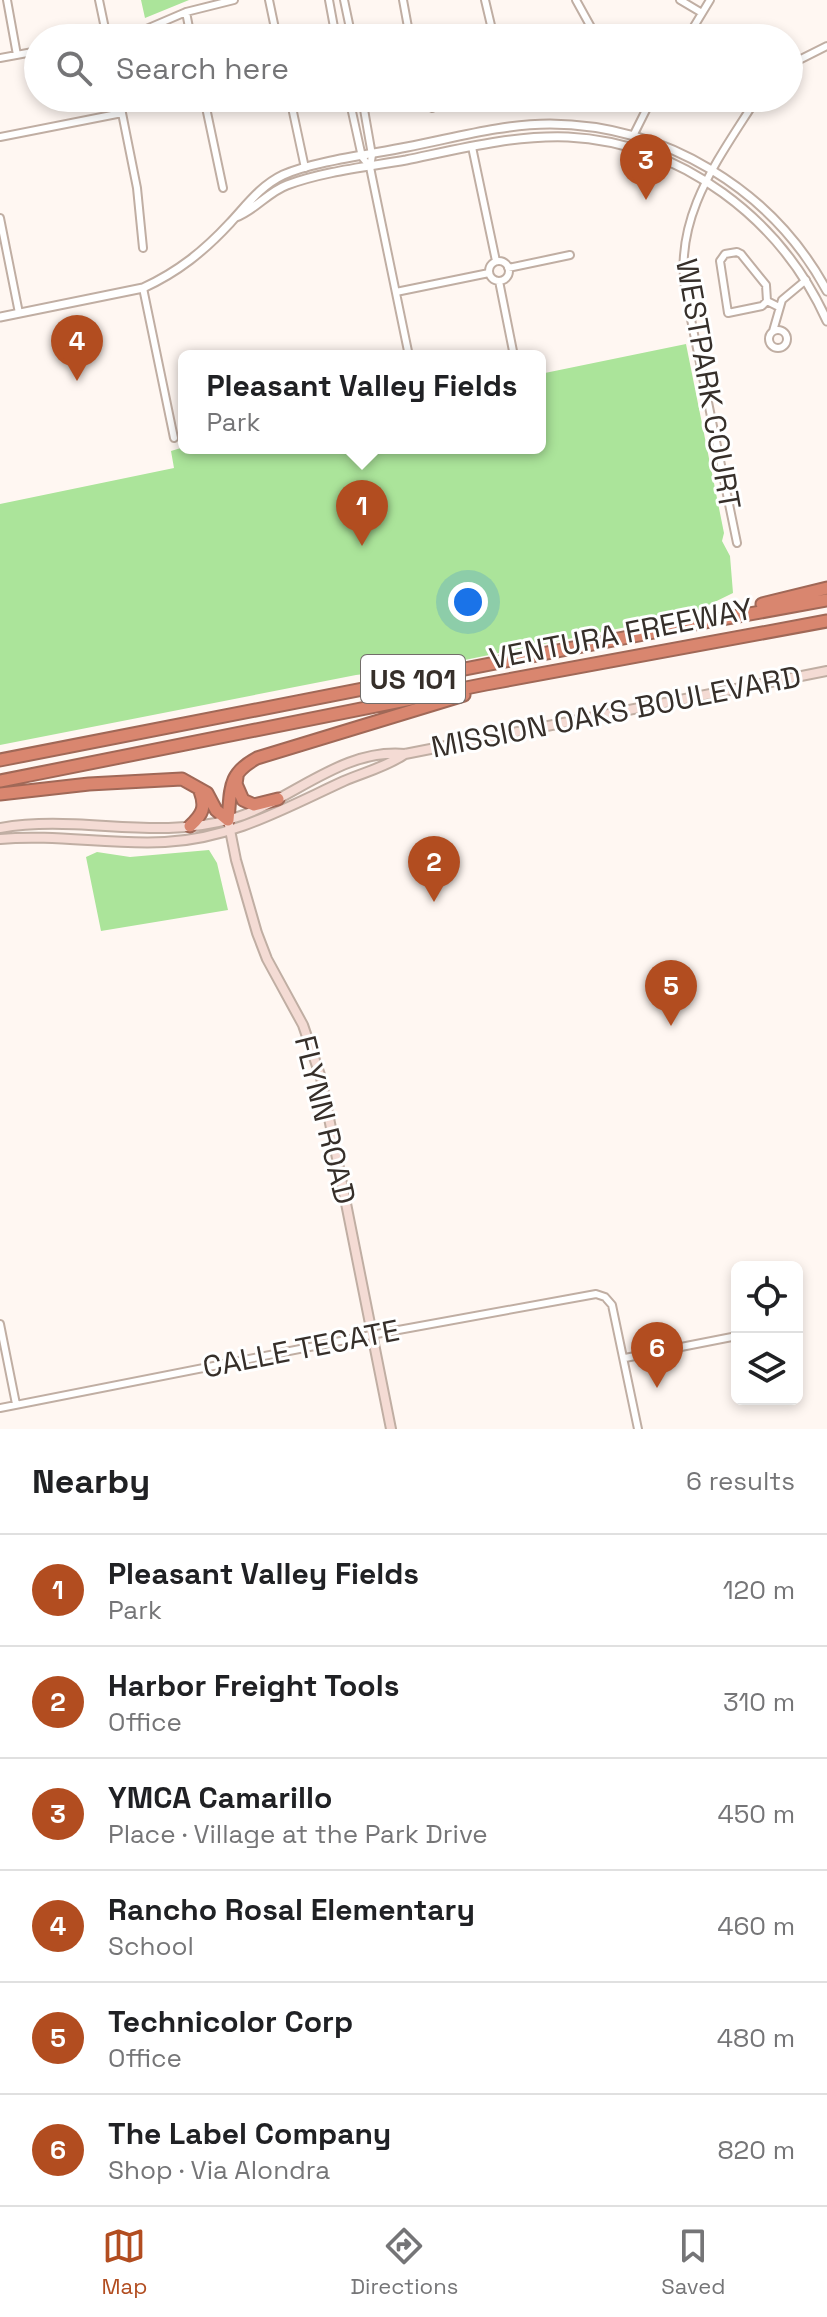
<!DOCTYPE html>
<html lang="en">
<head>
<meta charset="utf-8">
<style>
  :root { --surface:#fff; --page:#f2f2f2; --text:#202124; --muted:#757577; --line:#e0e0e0; --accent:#b24d20 }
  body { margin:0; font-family:"Space Grotesk",sans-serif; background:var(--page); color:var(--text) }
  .controls { position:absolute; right:24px; bottom:24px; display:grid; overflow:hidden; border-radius:12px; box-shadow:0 4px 12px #0003 }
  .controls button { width:72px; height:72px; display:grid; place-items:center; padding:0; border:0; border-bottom:2px solid var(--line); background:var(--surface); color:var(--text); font:40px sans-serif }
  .you { position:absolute; left:468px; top:602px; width:28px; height:28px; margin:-20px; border:6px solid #fff; border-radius:50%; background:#1a73e8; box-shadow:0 0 0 12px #1a73e833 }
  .badge { display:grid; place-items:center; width:52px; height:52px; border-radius:50%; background:var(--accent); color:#fff; font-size:26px; font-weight:700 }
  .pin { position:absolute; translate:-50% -66px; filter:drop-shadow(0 2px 4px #0008) }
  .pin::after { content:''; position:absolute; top:42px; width:28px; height:24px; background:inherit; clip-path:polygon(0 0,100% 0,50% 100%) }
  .popup { position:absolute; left:178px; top:350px; width:368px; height:104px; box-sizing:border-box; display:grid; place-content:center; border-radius:12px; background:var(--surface); filter:drop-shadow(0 2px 6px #0005); font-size:26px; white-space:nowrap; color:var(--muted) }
  .popup b { font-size:30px; color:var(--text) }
  .popup::after { content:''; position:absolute; left:50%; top:100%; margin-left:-16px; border:16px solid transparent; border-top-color:var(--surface) }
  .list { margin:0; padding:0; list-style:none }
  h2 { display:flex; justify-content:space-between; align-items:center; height:104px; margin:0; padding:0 32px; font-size:34px }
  h2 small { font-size:26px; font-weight:400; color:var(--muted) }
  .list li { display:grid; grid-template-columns:52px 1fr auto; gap:24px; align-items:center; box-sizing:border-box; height:112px; padding:0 32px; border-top:2px solid var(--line) }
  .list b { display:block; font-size:30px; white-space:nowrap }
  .list p { margin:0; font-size:26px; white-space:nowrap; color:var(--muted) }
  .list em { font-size:26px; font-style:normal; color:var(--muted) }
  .icon { flex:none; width:44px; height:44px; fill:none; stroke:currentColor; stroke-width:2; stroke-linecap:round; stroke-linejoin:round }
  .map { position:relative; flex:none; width:827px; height:1429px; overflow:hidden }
  .search { position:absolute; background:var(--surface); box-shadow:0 4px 12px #0003; left:24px; right:24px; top:24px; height:88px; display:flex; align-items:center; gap:20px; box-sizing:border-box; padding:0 28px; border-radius:44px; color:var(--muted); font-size:30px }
  .sheet { height:776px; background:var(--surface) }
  nav { display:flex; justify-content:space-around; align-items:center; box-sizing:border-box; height:112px; border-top:2px solid var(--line); background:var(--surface); font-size:22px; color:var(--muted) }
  nav a { display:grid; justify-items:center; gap:4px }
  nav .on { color:var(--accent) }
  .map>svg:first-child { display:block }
  .green { fill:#abe49a }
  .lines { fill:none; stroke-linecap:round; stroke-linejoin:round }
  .minor-casing { stroke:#c0aea3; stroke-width:10 }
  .tertiary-casing { stroke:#c0aea3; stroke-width:11 }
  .secondary-casing { stroke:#c0aea3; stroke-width:12 }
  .motorway-casing { stroke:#a06857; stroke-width:15 }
  .minor { stroke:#fff; stroke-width:6 }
  .tertiary { stroke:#fff; stroke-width:7 }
  .secondary { stroke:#f4dbd4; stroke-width:8 }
  .motorway { stroke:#d9866f; stroke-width:11 }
  .labels { text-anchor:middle; stroke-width:6; stroke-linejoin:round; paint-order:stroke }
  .shield { fill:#fff; stroke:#726d6a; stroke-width:2 }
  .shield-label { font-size:28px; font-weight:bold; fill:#362f2a }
  .street-label { font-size:30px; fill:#362f2a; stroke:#fff }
</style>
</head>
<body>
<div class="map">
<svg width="827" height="1429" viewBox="0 0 827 1429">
  <rect width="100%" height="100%" fill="#fff7f2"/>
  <path class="green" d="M 141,0 L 189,0 L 145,18 Z
    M 686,344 L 724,533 L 722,541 L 730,556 L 733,593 L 690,614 L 445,664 L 356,675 L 0,745 L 0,504 L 174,468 L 171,451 L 184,447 L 189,450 L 200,448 L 540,448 L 540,374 Z
    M 209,850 L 217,863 L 228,910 L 101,931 L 86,857 L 97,852 L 130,857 Z"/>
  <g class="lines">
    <defs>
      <path id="minor" d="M 7,0 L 17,55
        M 99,0 L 107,38
        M 269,0 L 277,38
        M 329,0 L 336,38
        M 344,0 L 352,38
        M 403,0 L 410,38
        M 485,0 L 494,38
        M 576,0 L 597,38
        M 680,0 L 702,13
        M 186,12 L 191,38
        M 103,38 L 144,30 L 186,12 L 234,0
        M 687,38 L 710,0
        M 0,58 L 38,51
        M 789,65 L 827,46
        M 119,98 L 137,188 L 143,248
        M 204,98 L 223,188
        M 290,98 L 305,168
        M 349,98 L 362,157 L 370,167
        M 362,98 L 372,155 L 370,167 L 372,177 L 409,356
        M 424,98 L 432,108
        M 634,134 L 652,98
        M 0,137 L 122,113
        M 472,147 L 496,261
        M 0,218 L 19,313
        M489 271a10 10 0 1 1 20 0a10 10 0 1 1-20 0Z
        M 508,268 L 570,255
        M 499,281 L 514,356
        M 143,288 L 174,438
        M 396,292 L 489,273
        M 767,301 L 766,285 L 741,254 L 737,252 L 725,254 L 720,261 L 728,313 L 762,306 L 767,301 L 779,307
        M769 339a9 9 0 1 1 18 0a9 9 0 1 1-18 0Z
        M 773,331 L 782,300 L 806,280
        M 737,543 L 686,295 C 672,218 718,160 757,98
        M 0,1324 L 16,1404
        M 625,1358 L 737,1336
        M 0,1408 L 371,1335 L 596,1294 L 605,1297 L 612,1305 L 638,1429"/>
      <path id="tertiary" d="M 236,217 C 255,210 268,192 287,185 C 325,171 367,167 406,160 C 459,149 513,135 568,137 C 682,143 781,219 827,321
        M 0,317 L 143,288 C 178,272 204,251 230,223 C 246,206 260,186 283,175 C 314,161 373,154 407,147 C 454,138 502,124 550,124 C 665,125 772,189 827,291"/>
      <path id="secondary" d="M 228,820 L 236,860 L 257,933 L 267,959 L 303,1025 L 321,1078 L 391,1429
        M 0,828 C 77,814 155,841 231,819 C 291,802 340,748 405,754 L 827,671
        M 0,839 C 55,834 110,845 165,842 C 231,839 285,808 344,781 C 365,772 386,767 405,754"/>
      <path id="motorway" d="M 762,604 L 827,588
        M 0,760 L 700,623 L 827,600
        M 237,777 L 236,784 L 243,800 L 254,805 L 278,799
        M 0,781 L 486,684 L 827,621
        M 0,794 L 89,784 L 182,779 L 207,793 L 216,810 L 228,820
        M 228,820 C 231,790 227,774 257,758 L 464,695
        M 190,826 C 203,814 206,807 200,791"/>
    </defs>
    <use href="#minor" class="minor-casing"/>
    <use href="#tertiary" class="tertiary-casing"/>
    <use href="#secondary" class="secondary-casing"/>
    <use href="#motorway" class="motorway-casing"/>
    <use href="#minor" class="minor"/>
    <use href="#tertiary" class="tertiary"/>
    <use href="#secondary" class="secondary"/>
    <use href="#motorway" class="motorway"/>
  </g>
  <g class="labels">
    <rect class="shield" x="361" y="655" width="104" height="48" rx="6"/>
    <g class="shield-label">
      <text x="413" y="689">US 101</text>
    </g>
    <g class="street-label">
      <text transform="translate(708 384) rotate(80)" y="10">WESTPARK COURT</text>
      <text transform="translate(621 634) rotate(-11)" y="10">VENTURA FREEWAY</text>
      <text transform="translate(616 712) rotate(-11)" y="10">MISSION OAKS BOULEVARD</text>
      <text transform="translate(325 1120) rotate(76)" y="10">FLYNN ROAD</text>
      <text transform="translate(301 1349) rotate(-11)" y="10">CALLE TECATE</text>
    </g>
  </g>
</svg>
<div class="controls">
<button><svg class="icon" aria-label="locate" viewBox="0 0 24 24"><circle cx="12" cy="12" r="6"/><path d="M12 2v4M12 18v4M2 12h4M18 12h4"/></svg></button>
<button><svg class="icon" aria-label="layers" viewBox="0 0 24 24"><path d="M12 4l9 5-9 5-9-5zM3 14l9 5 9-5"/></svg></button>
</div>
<div class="you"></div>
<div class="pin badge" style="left:362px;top:546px">1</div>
<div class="popup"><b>Pleasant Valley Fields</b>Park</div>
<div class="pin badge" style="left:434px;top:902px">2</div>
<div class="pin badge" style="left:646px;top:200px">3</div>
<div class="pin badge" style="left:77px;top:381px">4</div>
<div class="pin badge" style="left:671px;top:1026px">5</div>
<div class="pin badge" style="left:657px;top:1388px">6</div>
<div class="search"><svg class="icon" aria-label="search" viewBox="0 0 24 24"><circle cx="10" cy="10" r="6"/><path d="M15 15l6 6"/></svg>Search here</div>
</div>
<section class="sheet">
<h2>Nearby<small>6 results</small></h2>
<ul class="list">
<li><span class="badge">1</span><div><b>Pleasant Valley Fields</b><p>Park</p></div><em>120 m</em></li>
<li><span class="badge">2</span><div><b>Harbor Freight Tools</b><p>Office</p></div><em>310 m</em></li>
<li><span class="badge">3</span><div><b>YMCA Camarillo</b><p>Place · Village at the Park Drive</p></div><em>450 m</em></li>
<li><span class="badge">4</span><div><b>Rancho Rosal Elementary</b><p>School</p></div><em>460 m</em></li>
<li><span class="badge">5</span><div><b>Technicolor Corp</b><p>Office</p></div><em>480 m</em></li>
<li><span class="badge">6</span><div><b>The Label Company</b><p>Shop · Via Alondra</p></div><em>820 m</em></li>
</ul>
</section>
<nav>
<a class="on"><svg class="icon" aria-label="map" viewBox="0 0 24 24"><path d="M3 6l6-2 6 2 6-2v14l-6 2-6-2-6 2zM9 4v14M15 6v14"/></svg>Map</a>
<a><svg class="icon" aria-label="directions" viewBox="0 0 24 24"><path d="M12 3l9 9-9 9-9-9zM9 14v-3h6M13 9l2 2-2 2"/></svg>Directions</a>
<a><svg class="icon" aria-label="saved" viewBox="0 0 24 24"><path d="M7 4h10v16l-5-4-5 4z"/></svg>Saved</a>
</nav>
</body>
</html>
